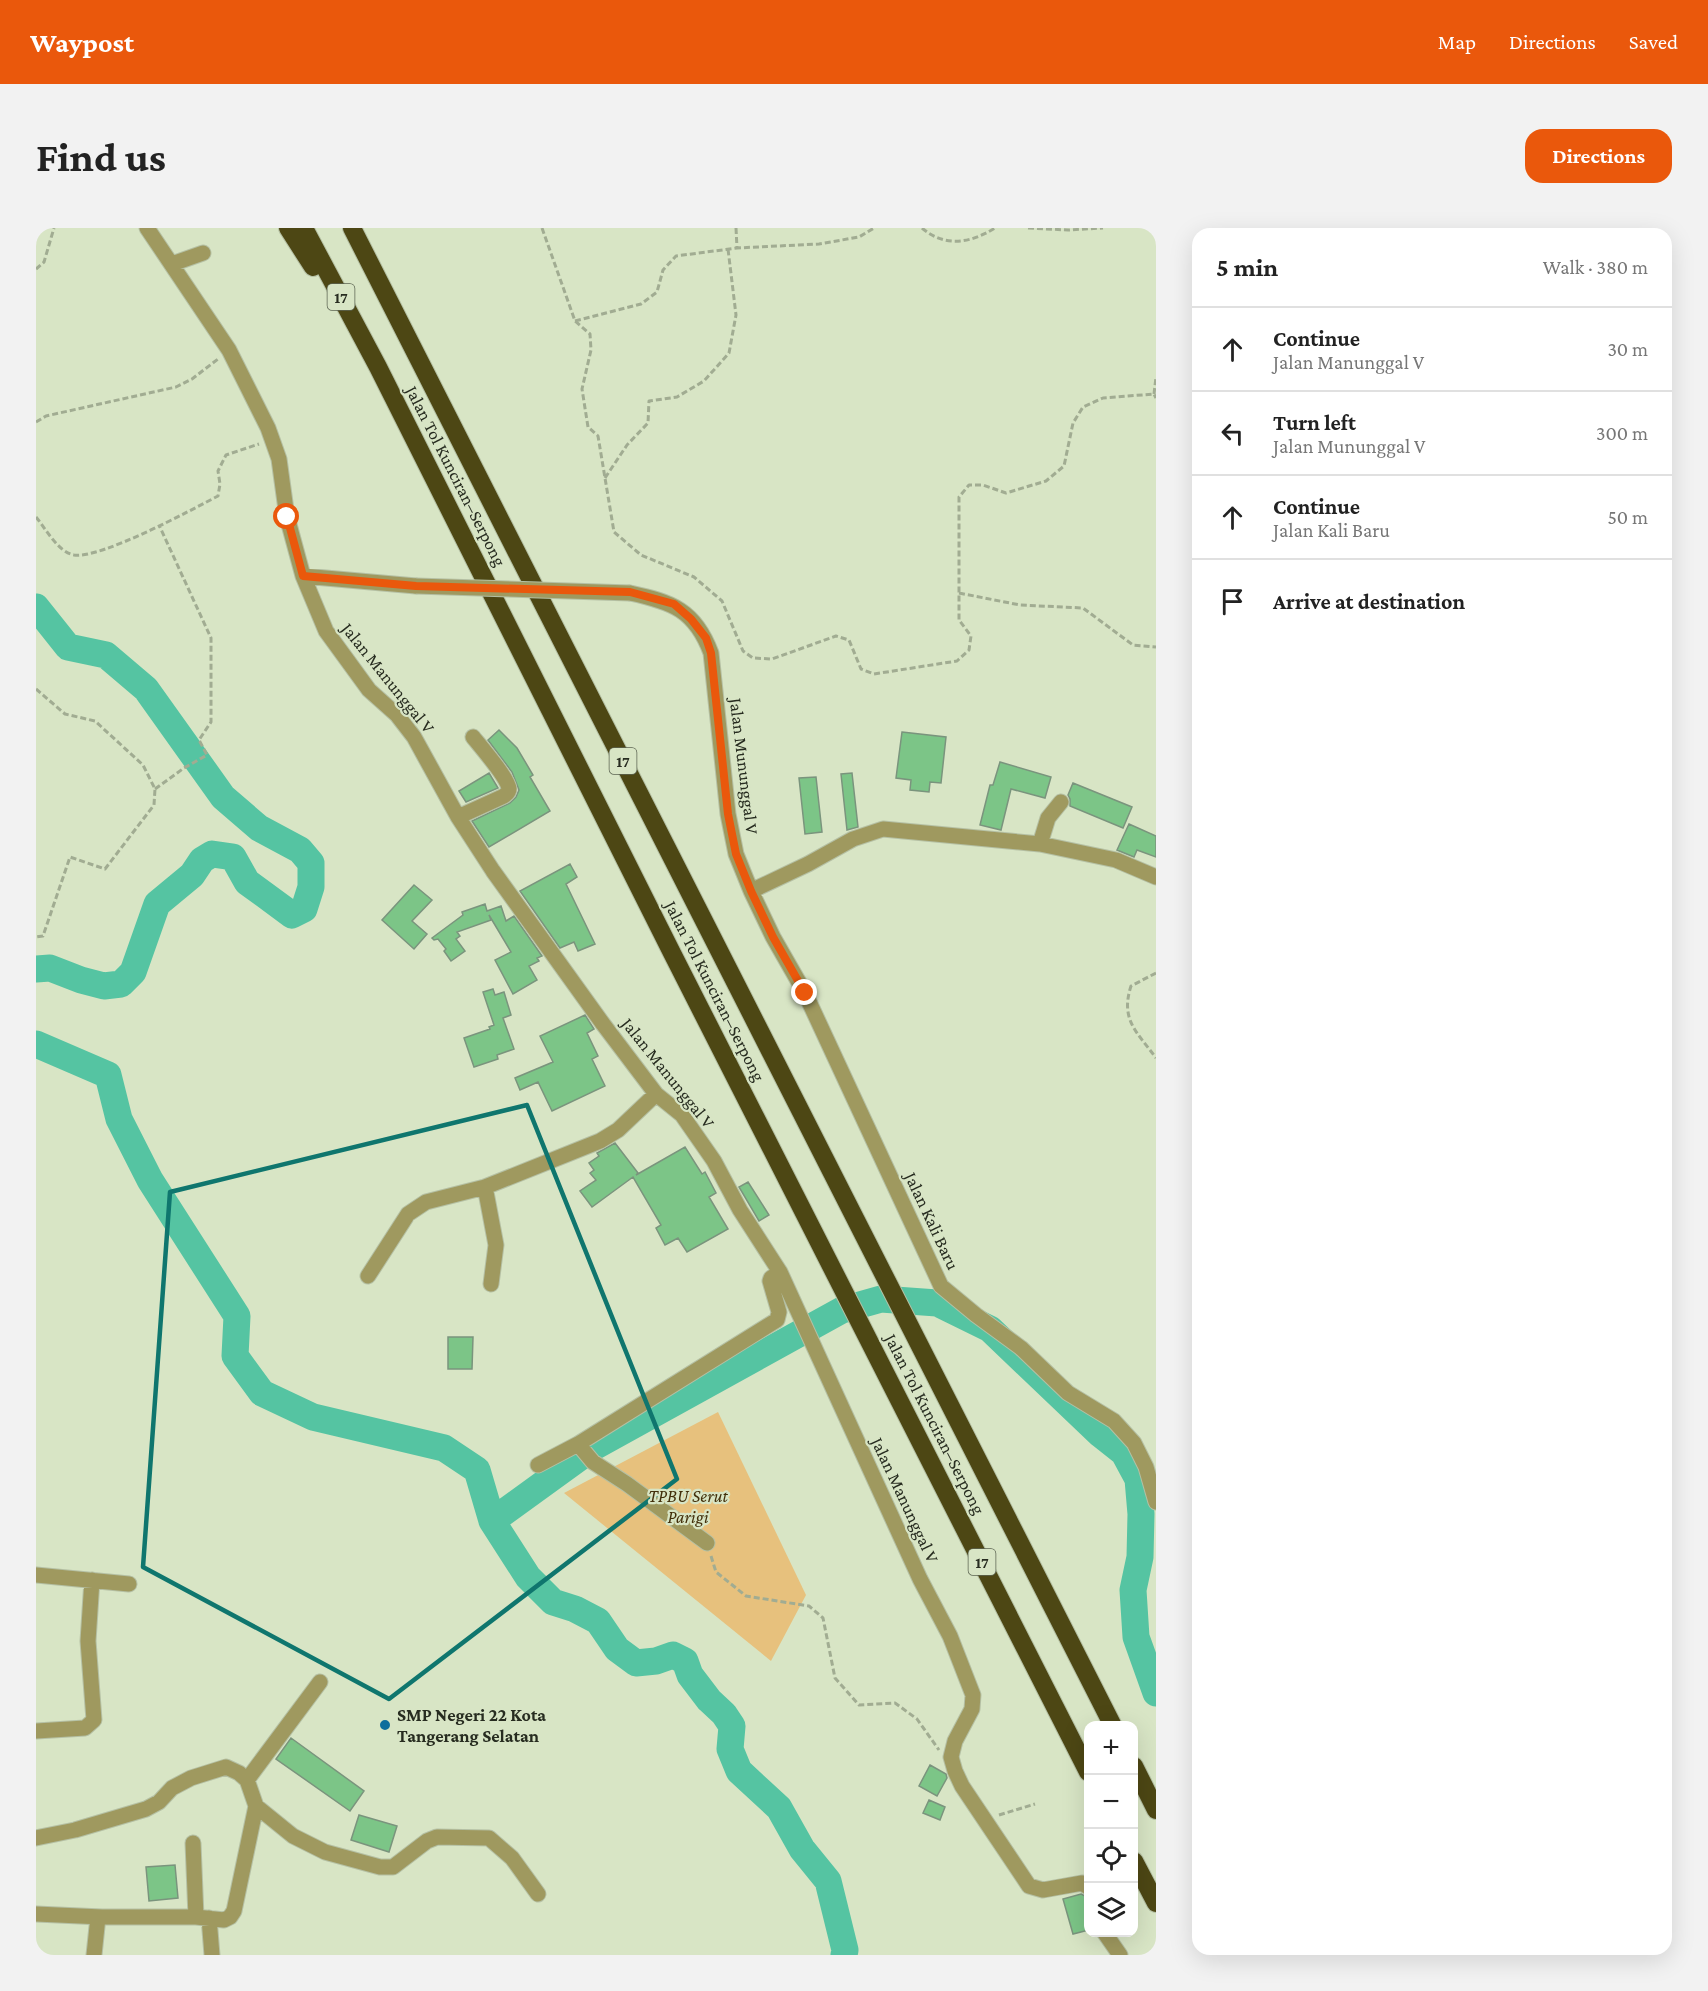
<!DOCTYPE html>
<html lang="en">
<head>
<meta charset="utf-8">
<style>
  :root { --surface:#fff; --page:#f2f2f2; --text:#222; --muted:#767676; --line:#e0e0e0; --accent:#ea580c }
  body { margin:0; font-family:"Crimson Pro",serif; background:var(--page); color:var(--text) }
  .controls { position:absolute; right:18px; bottom:18px; display:grid; overflow:hidden; border-radius:12px; box-shadow:0 6px 24px #0002 }
  .controls button { width:54px; height:54px; display:grid; place-items:center; padding:0; border:0; border-bottom:2px solid var(--line); background:var(--surface); color:var(--text); font:30px sans-serif }
  .stop { position:absolute; width:18px; height:18px; margin:-14px; border:4px solid #ea580c; border-radius:50%; background:#fff }
  .stop.end { background:#ea580c; border-color:#fff; box-shadow:0 2px 6px #0008 }
  .list { margin:0; padding:0; list-style:none }
  h2 { display:flex; justify-content:space-between; align-items:center; height:78px; margin:0; padding:0 24px; font-size:26px }
  h2 small { font-size:20px; font-weight:400; color:var(--muted) }
  .list li { display:grid; grid-template-columns:39px 1fr auto; gap:18px; align-items:center; box-sizing:border-box; height:84px; padding:0 24px; border-top:2px solid var(--line) }
  .list b { display:block; font-size:22px; white-space:nowrap }
  .list p { margin:0; font-size:20px; white-space:nowrap; color:var(--muted) }
  .list em { font-size:20px; font-style:normal; color:var(--muted) }
  .icon { flex:none; width:33px; height:33px; fill:none; stroke:currentColor; stroke-width:2; stroke-linecap:round; stroke-linejoin:round }
  .map { position:relative; flex:none; width:1120px; height:1727px; overflow:hidden; border-radius:18px }
  header { display:flex; align-items:center; gap:36px; box-sizing:border-box; height:84px; padding:0 30px; background:var(--accent); color:#fff }
  header strong { font-size:28px }
  nav { display:flex; gap:33px; margin-inline-start:auto; font-size:21px }
  .intro { display:flex; align-items:center; justify-content:space-between; box-sizing:border-box; height:144px; padding:0 36px }
  h1 { margin:0; font-size:42px }
  .button { padding:15px 27px; border-radius:18px; background:var(--accent); color:#fff; font-size:21px; font-weight:700 }
  main { display:flex; gap:36px; padding:0 36px }
  aside { flex:1; background:var(--surface); border-radius:18px; box-shadow:0 6px 24px #0002 }
  .map>svg:first-child { display:block }
  .green { fill:#e7c17d }
  .lines { fill:none; stroke-linecap:round; stroke-linejoin:round }
  .river { stroke:#55c4a2; stroke-width:27 }
  .building { fill:#7cc587; stroke:#7a947d; stroke-width:1.5 }
  .minor-casing { stroke:#b5c0a4; stroke-width:17 }
  .highway-casing { stroke:#b5c0a4; stroke-width:20 }
  .path { stroke:#a1ac92; stroke-width:3; stroke-dasharray:6 3; stroke-linecap:butt }
  .minor { stroke:#9f995f; stroke-width:15 }
  .highway { stroke:#4d4714; stroke-width:18 }
  .minor-bridge-casing { stroke:#b5c0a4; stroke-width:17; stroke-linecap:butt }
  .minor-bridge { stroke:#9f995f; stroke-width:15 }
  .route { stroke:#ea580c; stroke-width:8 }
  .marked { fill:none; stroke:#0f766e; stroke-width:4.5; stroke-linejoin:round }
  .poi-dot { fill:#0e6e9c; stroke:#d8e5c5; stroke-width:2 }
  .labels { text-anchor:middle; stroke-width:4.5; stroke-linejoin:round; paint-order:stroke }
  .shield { fill:#d8e5c5; stroke:#5c6452; stroke-width:1.5 }
  .shield-label { font-size:16px; font-weight:bold; fill:#272c20 }
  .street-label { font-size:18px; fill:#272c20; stroke:#d8e5c5 }
  .park-label { font-size:18px; font-style:italic; fill:#422f0a; stroke:#d8e5c5 }
  .poi-label { font-size:18px; font-weight:bold; fill:#272c20; stroke:#d8e5c5; text-anchor:start }
</style>
</head>
<body>
<header>
<strong>Waypost</strong>
<nav><a>Map</a><a>Directions</a><a>Saved</a></nav>
</header>
<div class="intro"><h1>Find us</h1><a class="button">Directions</a></div>
<main>
<div class="map">
<svg width="1120" height="1727" viewBox="0 0 1120 1727">
  <rect width="100%" height="100%" fill="#d8e5c5"/>
  <path class="green" d="M 682,1184 L 770,1367 L 735,1433 L 528,1265 Z"/>
  <g class="lines">
    <path class="river" d="M 0,379 L 32,419 L 70,427 L 110,461 L 187,569 L 223,600 L 264,622 L 275,635 L 275,659 L 268,681 L 256,687 L 211,654 L 197,629 L 176,626 L 166,632 L 156,647 L 121,676 L 97,744 L 85,756 L 68,758 L 45,752 L 14,740 L 0,741
      M 0,816 L 72,847 L 83,891 L 114,952 L 201,1088 L 199,1128 L 226,1165 L 277,1189 L 408,1220 L 441,1242 L 456,1293 L 558,1219 L 806,1082 L 845,1071 L 901,1075 L 954,1101 L 1064,1206 L 1088,1225 L 1102,1251 L 1105,1286 L 1104,1329 L 1097,1362 L 1100,1409 L 1120,1465
      M 456,1293 L 492,1349 L 517,1374 L 539,1381 L 562,1393 L 581,1421 L 600,1435 L 620,1433 L 637,1427 L 649,1433 L 654,1447 L 673,1472 L 688,1486 L 696,1498 L 694,1521 L 703,1543 L 743,1580 L 766,1621 L 792,1653 L 809,1722 L 808,1727"/>
  </g>
  <path class="building" d="M 463,502 L 481,520 L 497,547 L 494,549 L 514,583 L 453,619 L 436,593 L 474,575 L 480,569 L 483,562 L 476,544 L 452,512 Z
    M 866,504 L 910,509 L 905,555 L 894,554 L 893,564 L 874,562 L 875,552 L 860,550 Z
    M 964,534 L 1015,549 L 1009,570 L 975,561 L 965,602 L 944,597 L 954,557 L 957,557 Z
    M 453,545 L 462,560 L 430,574 L 423,563 Z
    M 816,545 L 822,599 L 811,602 L 805,546 Z
    M 780,549 L 786,604 L 769,606 L 763,550 Z
    M 1037,555 L 1096,579 L 1087,600 L 1034,578 L 1034,571 L 1032,567 Z
    M 1093,596 L 1120,608 L 1120,629 L 1101,622 L 1098,629 L 1081,622 Z
    M 534,636 L 541,649 L 530,656 L 559,716 L 542,723 L 538,714 L 524,720 L 484,663 Z
    M 378,657 L 396,672 L 376,693 L 391,706 L 378,721 L 346,692 Z
    M 449,676 L 451,683 L 465,678 L 470,693 L 478,688 L 506,728 L 501,730 L 503,733 L 493,738 L 501,752 L 477,766 L 459,732 L 475,724 L 453,687 L 455,692 L 421,704 L 424,708 L 420,711 L 429,723 L 415,733 L 408,723 L 410,721 L 402,711 L 398,712 L 396,710 L 427,687 L 426,684 Z
    M 457,761 L 459,767 L 468,764 L 475,787 L 467,790 L 478,821 L 461,827 L 462,831 L 438,839 L 428,810 L 454,801 L 453,799 L 458,797 L 447,764 Z
    M 549,787 L 558,801 L 551,805 L 562,828 L 556,831 L 569,858 L 516,883 L 502,854 L 484,862 L 479,850 L 517,834 L 504,808 Z
    M 579,915 L 602,945 L 600,947 L 649,919 L 666,946 L 669,944 L 680,965 L 673,969 L 692,1001 L 651,1024 L 642,1010 L 629,1017 L 620,1000 L 625,997 L 597,949 L 556,979 L 544,963 L 560,952 L 554,945 L 558,942 L 553,935 L 563,928 L 561,925 Z
    M 712,954 L 733,987 L 723,993 L 703,959 Z
    M 412,1109 L 437,1109 L 436,1141 L 412,1141 Z
    M 255,1510 L 328,1563 L 314,1583 L 240,1531 Z
    M 894,1537 L 910,1546 L 911,1550 L 901,1568 L 883,1558 Z
    M 893,1572 L 909,1579 L 904,1592 L 887,1585 Z
    M 323,1587 L 361,1598 L 353,1624 L 315,1612 Z
    M 139,1637 L 142,1670 L 113,1673 L 110,1639 Z
    M 1045,1666 L 1051,1669 L 1053,1672 L 1053,1702 L 1037,1706 L 1027,1671 Z"/>
  <g class="lines">
    <defs>
      <path id="minor" d="M 111,0 L 193,122 L 232,200 L 243,231 L 251,289 L 267,348 L 290,403 L 333,462 L 361,487 L 378,509 L 422,589 L 457,643 L 567,796 L 620,866 L 646,887 L 678,933 L 704,982 L 744,1044 L 884,1351 L 914,1408 L 937,1467 L 936,1481 L 919,1513 L 915,1529 L 919,1543 L 926,1558 L 993,1658 L 1007,1662 L 1046,1655 L 1052,1659
        M 136,36 L 167,25
        M 267,348 L 380,358
        M 594,365 C 636,374 659,382 675,425 L 692,586 L 700,626 L 715,663 L 737,709 L 769,765 L 905,1058 L 940,1087 L 985,1120 L 1032,1165 L 1078,1193 L 1098,1215 L 1110,1239 L 1120,1274
        M 422,589 L 468,568 C 470,566 473,565 473,561 C 472,550 445,519 437,509
        M 1004,616 L 1012,590 L 1025,574
        M 715,663 L 772,636 L 817,611 L 847,601 L 1004,616 L 1080,632 L 1120,649
        M 449,959 L 460,1017 L 455,1056
        M 332,1048 L 372,986 L 390,974 L 449,959 L 564,913 L 582,902 L 620,866
        M 542,1216 L 557,1234 L 591,1256 L 671,1315
        M 502,1237 L 542,1216 L 741,1092 L 743,1084 L 734,1053 L 735,1050 L 744,1044
        M 0,1347 L 93,1356
        M 0,1503 L 49,1500 L 58,1492 L 52,1413 L 56,1352
        M 211,1552 L 284,1454
        M 220,1578 L 257,1608 L 289,1624 L 344,1639 L 357,1639 L 391,1613 L 401,1609 L 453,1610 L 476,1630 L 502,1666
        M 0,1610 L 39,1602 L 110,1581 L 123,1574 L 136,1560 L 155,1550 L 190,1539 L 203,1545 L 211,1552 L 220,1578 L 198,1683 L 194,1689 L 188,1692 L 160,1689 L 66,1689 L 0,1686
        M 157,1615 L 160,1689
        M 173,1690 L 176,1727
        M 1068,1704 L 1084,1727
        M 58,1727 L 62,1689"/>
      <path id="highway" d="M 252,0 L 277,39
        M 268,0 L 342,139 L 636,725 L 1052,1544
        M 316,0 L 1077,1498
        M 1098,1538 L 1120,1582
        M 1098,1633 L 1120,1675"/>
    </defs>
    <use href="#minor" class="minor-casing"/>
    <use href="#highway" class="highway-casing"/>
    <path class="path" d="M 506,0 L 539,93 L 554,106 L 555,122 L 546,161 L 552,199 L 562,208 L 578,304 L 605,327 L 658,349 L 686,373 L 707,423 L 717,430 L 736,431 L 800,408 L 813,412 L 825,441 L 838,446 L 921,433 L 933,422 L 935,408 L 923,392 L 923,269 L 933,257 L 947,257 L 970,265 L 1010,253 L 1028,238 L 1037,195 L 1047,179 L 1067,170 L 1118,166 L 1120,170
      M 700,0 L 701,20 L 783,16 L 823,9 L 838,0
      M 886,0 C 909,20 935,15 959,0
      M 992,0 L 1032,2 L 1067,0
      M 0,41 L 8,34 L 18,0
      M 539,93 L 605,76 L 621,64 L 627,42 L 640,28 L 701,20
      M 1118,166 L 1120,149
      M 0,194 L 10,188 L 140,159 L 156,151 L 182,131
      M 569,250 L 591,217 L 612,195 L 613,173 L 641,169 L 668,153 L 693,125 L 700,87 L 692,21
      M 0,289 C 10,301 22,324 38,327 C 65,331 155,282 182,268 L 184,256 L 182,243 L 190,227 L 223,216
      M 923,365 L 984,377 L 1047,380 L 1097,417 L 1120,419
      M 0,461 L 29,486 L 59,493 L 107,537 L 119,561 L 118,577 L 69,641 L 34,629 L 7,708 L 0,709
      M 119,561 L 148,540 L 171,527 L 163,512 L 175,494 L 175,410 L 123,297
      M 1120,745 L 1095,758 C 1084,792 1101,804 1120,830
      M 675,1328 L 680,1344 L 710,1368 L 773,1378 L 787,1390 L 799,1450 L 823,1477 L 859,1475 L 881,1491 L 903,1522
      M 963,1587 L 999,1576"/>
    <use href="#minor" class="minor"/>
    <use href="#highway" class="highway"/>
    <defs>
      <path id="minor-bridge" d="M 380,358 L 594,365"/>
    </defs>
    <use href="#minor-bridge" class="minor-bridge-casing"/>
    <use href="#minor-bridge" class="minor-bridge"/>
  </g>
  <g class="lines">
    <path class="route" d="M 251,289 L 267,348 L 380,358 L 594,364 L 638,376 L 655,391 L 670,410 L 675,425 L 692,586 L 700,626 L 715,663 L 737,709 L 769,765"/>
  </g>
  <path class="marked" d="M 491,877 L 641,1251 L 353,1471 L 107,1339 L 134,964 Z"/>
  <circle class="poi-dot" cx="349" cy="1497" r="6"/>
  <g class="labels">
    <g class="shield">
      <rect x="291.5" y="56" width="27" height="26" rx="4.5"/>
      <rect x="573.5" y="520" width="27" height="26" rx="4.5"/>
      <rect x="932.5" y="1321" width="27" height="26" rx="4.5"/>
    </g>
    <g class="shield-label">
      <text x="305" y="75">17</text>
      <text x="587" y="539">17</text>
      <text x="946" y="1340">17</text>
    </g>
    <g class="street-label">
      <text transform="translate(420 248) rotate(63)" y="6">Jalan Tol Kunciran–Serpong</text>
      <text transform="translate(352 450) rotate(51)" y="6">Jalan Manunggal V</text>
      <text transform="translate(708 538) rotate(83)" y="6">Jalan Mununggal V</text>
      <text transform="translate(679 763) rotate(63)" y="6">Jalan Tol Kunciran–Serpong</text>
      <text transform="translate(632 845) rotate(51)" y="6">Jalan Manunggal V</text>
      <text transform="translate(896 993) rotate(65)" y="6">Jalan Kali Baru</text>
      <text transform="translate(899 1196) rotate(63)" y="6">Jalan Tol Kunciran–Serpong</text>
      <text transform="translate(869 1272) rotate(65)" y="6">Jalan Manunggal V</text>
    </g>
    <g class="park-label">
      <text x="652" y="1274">TPBU Serut<tspan x="652" dy="21">Parigi</tspan></text>
    </g>
    <g class="poi-label">
      <text x="361" y="1493">SMP Negeri 22 Kota<tspan x="361" dy="21">Tangerang Selatan</tspan></text>
    </g>
  </g>
</svg>
<div class="controls">
<button>+</button>
<button>−</button>
<button><svg class="icon" aria-label="locate" viewBox="0 0 24 24"><circle cx="12" cy="12" r="6"/><path d="M12 2v4M12 18v4M2 12h4M18 12h4"/></svg></button>
<button><svg class="icon" aria-label="layers" viewBox="0 0 24 24"><path d="M12 4l9 5-9 5-9-5zM3 14l9 5 9-5"/></svg></button>
</div>
<div class="stop" style="left:251px;top:289px"></div>
<div class="stop end" style="left:769px;top:765px"></div>
</div>
<aside>
<h2>5 min<small>Walk · 380 m</small></h2>
<ul class="list">
<li><svg class="icon" aria-label="ahead" viewBox="0 0 24 24"><path d="M12 20V5M6 11l6-6 6 6"/></svg><div><b>Continue</b><p>Jalan Manunggal V</p></div><em>30 m</em></li>
<li><svg class="icon" aria-label="left" viewBox="0 0 24 24"><path d="M17 20v-9H6M10 6l-5 5 5 5"/></svg><div><b>Turn left</b><p>Jalan Mununggal V</p></div><em>300 m</em></li>
<li><svg class="icon" aria-label="ahead" viewBox="0 0 24 24"><path d="M12 20V5M6 11l6-6 6 6"/></svg><div><b>Continue</b><p>Jalan Kali Baru</p></div><em>50 m</em></li>
<li><svg class="icon" aria-label="arrive" viewBox="0 0 24 24"><path d="M6 21V4h12l-3 4 3 4H6"/></svg><div><b>Arrive at destination</b></div></li>
</ul>
</aside>
</main>
</body>
</html>
